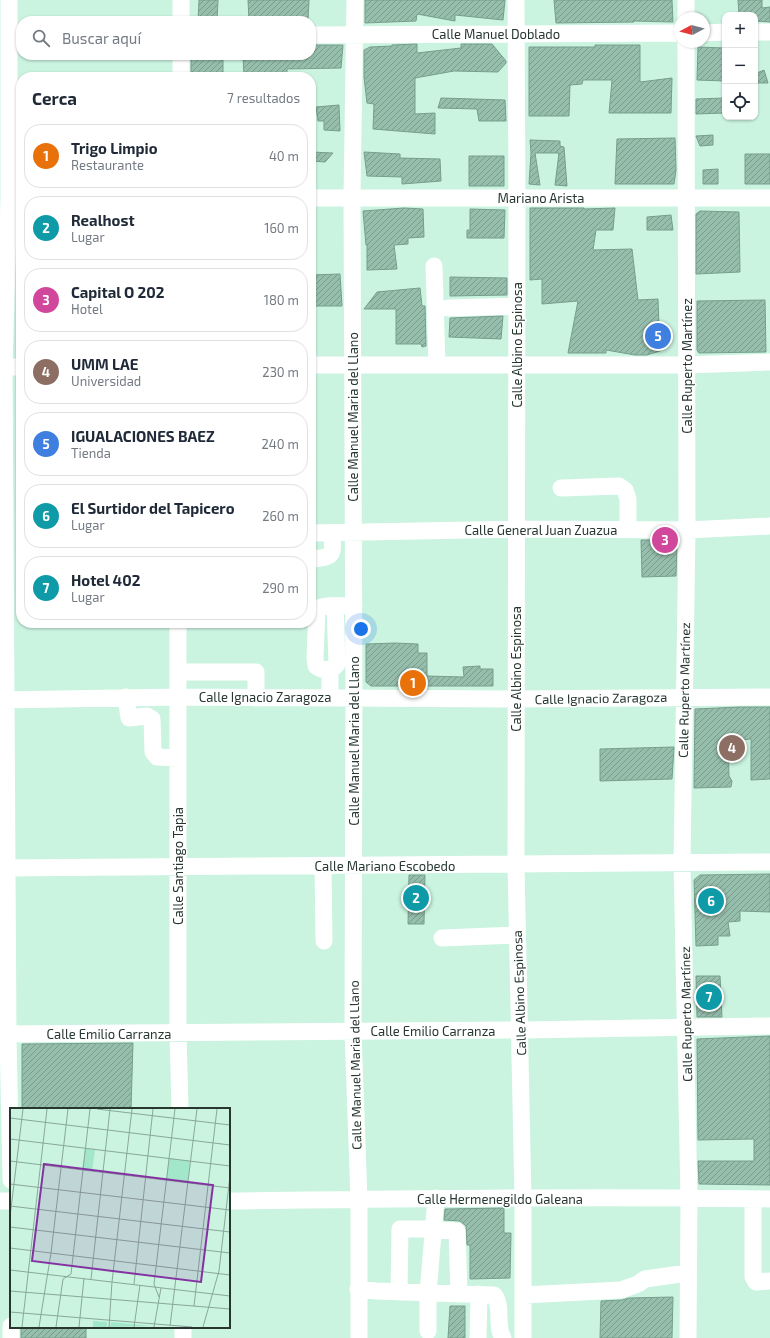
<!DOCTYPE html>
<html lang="es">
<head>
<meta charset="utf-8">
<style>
  :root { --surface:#fff; --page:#f2f2f3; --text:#1f2937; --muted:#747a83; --line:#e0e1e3; --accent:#b45309 }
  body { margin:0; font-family:"Exo 2",sans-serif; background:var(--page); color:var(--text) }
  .controls { position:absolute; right:12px; top:12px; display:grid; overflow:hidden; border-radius:8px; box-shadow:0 1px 3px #0004 }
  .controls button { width:36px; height:36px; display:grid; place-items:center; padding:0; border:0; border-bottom:1px solid var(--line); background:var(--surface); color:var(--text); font:20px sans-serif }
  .compass { position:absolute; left:674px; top:12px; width:36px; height:36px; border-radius:50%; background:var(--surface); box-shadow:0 1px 3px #0004; rotate:263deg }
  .you { position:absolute; left:361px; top:629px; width:14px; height:14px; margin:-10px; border:3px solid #fff; border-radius:50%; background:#1a73e8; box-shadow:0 0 0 6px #1a73e833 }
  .badge { display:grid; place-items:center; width:26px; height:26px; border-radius:50%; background:var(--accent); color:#fff; font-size:13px; font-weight:700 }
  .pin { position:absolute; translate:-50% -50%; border:2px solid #fff; box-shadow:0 1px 4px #0006 }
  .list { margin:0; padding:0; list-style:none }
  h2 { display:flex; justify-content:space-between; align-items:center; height:52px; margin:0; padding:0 16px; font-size:17px }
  h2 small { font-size:13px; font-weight:400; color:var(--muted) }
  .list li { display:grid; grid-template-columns:26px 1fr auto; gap:12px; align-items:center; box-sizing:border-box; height:64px; margin:0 8px 8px; padding:0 8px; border:1px solid var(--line); border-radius:16px }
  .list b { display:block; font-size:15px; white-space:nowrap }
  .list p { margin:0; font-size:13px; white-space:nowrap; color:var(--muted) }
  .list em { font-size:13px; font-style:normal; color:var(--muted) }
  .icon { flex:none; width:22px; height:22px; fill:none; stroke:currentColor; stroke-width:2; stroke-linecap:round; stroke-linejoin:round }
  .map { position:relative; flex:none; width:770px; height:1338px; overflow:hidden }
  .search { position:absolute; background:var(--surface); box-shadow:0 1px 3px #0004; left:16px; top:16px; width:300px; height:44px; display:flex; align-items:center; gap:10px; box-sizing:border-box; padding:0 14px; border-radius:16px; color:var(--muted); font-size:15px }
  .panel { position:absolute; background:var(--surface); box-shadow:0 1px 3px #0004; left:16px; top:72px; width:300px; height:556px; border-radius:16px }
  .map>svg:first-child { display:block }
  .building { fill:url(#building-hatch); stroke:#779e8c }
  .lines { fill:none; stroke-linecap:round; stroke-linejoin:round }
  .minor { stroke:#fff; stroke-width:17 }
  .labels { text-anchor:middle; stroke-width:3; stroke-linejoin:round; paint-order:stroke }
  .street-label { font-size:13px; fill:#273730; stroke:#fff }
  .inset-road { fill:none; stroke:#89a89a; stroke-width:1 }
  .view { fill:#8432a1; fill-opacity:0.15; stroke:#8432a1; stroke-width:2 }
  .inset-edge { fill:none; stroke:#273730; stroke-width:2 }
</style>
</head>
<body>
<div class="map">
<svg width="770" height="1338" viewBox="0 0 770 1338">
  <defs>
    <pattern id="building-hatch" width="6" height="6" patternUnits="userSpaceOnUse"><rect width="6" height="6" fill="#96beac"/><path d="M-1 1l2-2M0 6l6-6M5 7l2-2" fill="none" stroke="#7a9b8c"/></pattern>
  </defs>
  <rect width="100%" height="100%" fill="#caf3e0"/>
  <path class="building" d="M 199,0 L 218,0 L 217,21 L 198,21 Z
    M 248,0 L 309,0 L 308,21 L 249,21 Z
    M 365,0 L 505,0 L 503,20 L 455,15 L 455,21 L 417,14 L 416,21 L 365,23 Z
    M 554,0 L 672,0 L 673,22 L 634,21 L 634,22 L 556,23 Z
    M 738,0 L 762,0 L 762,8 L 770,7 L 770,22 L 755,21 L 755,15 L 739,15 Z
    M 417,44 L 417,53 L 461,48 L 461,44 L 492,44 L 506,61 L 506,63 L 498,72 L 454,71 L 415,78 L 415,114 L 435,113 L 435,134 L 373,129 L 374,104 L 367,103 L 364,77 L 364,50 L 370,47 L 392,46 L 392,45 Z
    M 311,45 L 343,45 L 341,68 L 287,69 L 287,74 L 267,75 L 266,77 L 244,77 L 243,55 L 311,55 Z
    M 595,45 L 640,45 L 640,82 L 672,78 L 671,113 L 609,113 L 612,80 L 583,80 L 582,84 L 570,85 L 569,116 L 529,116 L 529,47 L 595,47 Z
    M 698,47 L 725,48 L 725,81 L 697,80 Z
    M 191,55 L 223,55 L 223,77 L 209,77 L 208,73 L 191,74 Z
    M 764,70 L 768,83 L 757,83 L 757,73 Z
    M 441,98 L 505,100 L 506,121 L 479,121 L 477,109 L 438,108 Z
    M 725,98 L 725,113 L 696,114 L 696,99 Z
    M 339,105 L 340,131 L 324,130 L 324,121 L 318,121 L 316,107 Z
    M 713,135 L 713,145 L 700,146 L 696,136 Z
    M 675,138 L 676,170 L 674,184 L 615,184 L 617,139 Z
    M 530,140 L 560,141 L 560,146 L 564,147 L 567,186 L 555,185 L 559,153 L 535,153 L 540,185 L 529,184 L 531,153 Z
    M 311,152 L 333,153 L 325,162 L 311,161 Z
    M 364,152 L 400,154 L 400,158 L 440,159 L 441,181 L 402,184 L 402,177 L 367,176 Z
    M 745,154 L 770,154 L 770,184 L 745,184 Z
    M 469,156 L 504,156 L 504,186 L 469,186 Z
    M 718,169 L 718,184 L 703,184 L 703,170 Z
    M 404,208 L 423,209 L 424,237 L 408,238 L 408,244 L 394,245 L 397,269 L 367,270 L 367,245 L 366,245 L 363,211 Z
    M 530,208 L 584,208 L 584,209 L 615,208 L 613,230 L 596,230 L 593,250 L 632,249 L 638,300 L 658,299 L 660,351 L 647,355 L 635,355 L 606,350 L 606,353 L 568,353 L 578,301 L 542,304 L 542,279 L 530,280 Z
    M 470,209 L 505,210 L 504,238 L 467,238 L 467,230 L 470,230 Z
    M 700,211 L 739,212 L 740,272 L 696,274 L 696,214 Z
    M 671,215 L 673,230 L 647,230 L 647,217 Z
    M 340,274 L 342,306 L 312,306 L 311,275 Z
    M 450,277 L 507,278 L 507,295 L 450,296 Z
    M 420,288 L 422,306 L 425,306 L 426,346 L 422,347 L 421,344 L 396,344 L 396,309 L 364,309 L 377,292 Z
    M 765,300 L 766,352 L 699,353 L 697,350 L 697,301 Z
    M 503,316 L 501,339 L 449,337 L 450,318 Z
    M 641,540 L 677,540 L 676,576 L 642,577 Z
    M 395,643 L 418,644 L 418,653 L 427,653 L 427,676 L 464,677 L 463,667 L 480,666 L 480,669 L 493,669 L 493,686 L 371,686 L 366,682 L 366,644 Z
    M 739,707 L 770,707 L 770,779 L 751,780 L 751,739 L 728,741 L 729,776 L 732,781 L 731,787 L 694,788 L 695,709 Z
    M 674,747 L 672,779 L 600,781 L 600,749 Z
    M 770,874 L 770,912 L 740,911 L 740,921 L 728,922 L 730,936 L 718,936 L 718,945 L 696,946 L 694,880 L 700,875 Z
    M 409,875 L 425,875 L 424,924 L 408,924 Z
    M 696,976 L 720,976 L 722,1017 L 697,1017 Z
    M 770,1036 L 770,1185 L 699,1184 L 698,1161 L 754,1161 L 754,1139 L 698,1140 L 697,1039 Z
    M 133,1043 L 131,1109 L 22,1109 L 22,1044 Z
    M 504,1208 L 504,1233 L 511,1233 L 510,1278 L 470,1279 L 470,1245 L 467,1245 L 466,1226 L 460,1221 L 444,1220 L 445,1209 Z
    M 673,1297 L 672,1338 L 600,1338 L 601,1301 L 622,1300 L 629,1298 Z
    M 450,1306 L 465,1306 L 465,1338 L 448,1338 Z
    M 21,1327 L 86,1327 L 86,1338 L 21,1338 Z"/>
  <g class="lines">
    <path class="minor" d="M 9,0 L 9,198 L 4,367 L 8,1034 L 11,1180
      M 181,0 L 181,21
      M 355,0 L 352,198 L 354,698 L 353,1031 L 359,1200 L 359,1338
      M 516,0 L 517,198 L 516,865 L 523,1199 L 523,1338
      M 686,0 L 686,18
      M 755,32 L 770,32
      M 704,33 L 725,32
      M 311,35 L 680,33
      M 686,42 L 687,530 L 682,863 L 689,1198 L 688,1338
      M 181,77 L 181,55
      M 311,198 L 770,198
      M 434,266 L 437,364
      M 448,308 L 517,306
      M 311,365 L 687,365 L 770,362
      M 0,367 L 21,367
      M 561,488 L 619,486 L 625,490 L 628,499 L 628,530
      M 311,533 L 517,529 L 687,530 L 770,526
      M 311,559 C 335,557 333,555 332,533
      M 335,606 L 337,664 C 333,671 322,671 316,666 L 315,658 L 317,609 C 324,604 345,606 354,606
      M 178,623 L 178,1034 L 180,1109
      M 330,669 L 330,698
      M 178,672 L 256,672 L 256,698
      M 126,697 L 129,718 L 147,716 L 152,719 L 153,752 L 157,757 L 178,758
      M 0,700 L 178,697 L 516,699 L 770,697
      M 323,866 L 324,941
      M 0,868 L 770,862
      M 442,938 L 517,935
      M 0,1034 L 521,1030 L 770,1026
      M 753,1199 L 753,1277 L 756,1282 L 770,1281
      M 0,1201 L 11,1201
      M 229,1201 C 409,1199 590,1196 770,1199
      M 358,1289 L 376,1291 L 494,1295 C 503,1305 495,1326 503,1338
      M 399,1292 L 400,1229 L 433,1229 L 457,1231 L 459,1294
      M 523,1295 L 621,1290 L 638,1284 L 645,1279 L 688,1273
      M 183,1327 L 183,1338
      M 428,1331 L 428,1293 L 436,1198
      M 11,1338 L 11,1326
      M 478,1338 L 479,1294"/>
  </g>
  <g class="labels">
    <g class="street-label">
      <text x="496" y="39">Calle Manuel Doblado</text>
      <text x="541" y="203">Mariano Arista</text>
      <text transform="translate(517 345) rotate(-90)" y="5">Calle Albino Espinosa</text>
      <text transform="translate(687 366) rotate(-90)" y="5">Calle Ruperto Martínez</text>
      <text transform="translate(353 417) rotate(-90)" y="5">Calle Manuel Maria del Llano</text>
      <text x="541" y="535">Calle General Juan Zuazua</text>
      <text transform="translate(516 669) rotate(-90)" y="5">Calle Albino Espinosa</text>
      <text transform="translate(684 690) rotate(-89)" y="5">Calle Ruperto Martínez</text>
      <text x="265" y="702">Calle Ignacio Zaragoza</text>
      <text transform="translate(601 698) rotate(-1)" y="5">Calle Ignacio Zaragoza</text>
      <text transform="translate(354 741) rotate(-90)" y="5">Calle Manuel Maria del Llano</text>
      <text transform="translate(178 866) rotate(-90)" y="5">Calle Santiago Tapia</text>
      <text x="385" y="871">Calle Mariano Escobedo</text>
      <text transform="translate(519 993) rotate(-92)" y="5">Calle Albino Espinosa</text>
      <text transform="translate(686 1014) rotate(-91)" y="5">Calle Ruperto Martínez</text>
      <text x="433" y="1036">Calle Emilio Carranza</text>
      <text x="109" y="1039">Calle Emilio Carranza</text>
      <text transform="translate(355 1065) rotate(-91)" y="5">Calle Manuel Maria del Llano</text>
      <text x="500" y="1204">Calle Hermenegildo Galeana</text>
    </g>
  </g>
  <g transform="translate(10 1108)">
    <rect width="220" height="220" fill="#caf3e0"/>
    <path d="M 75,40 L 85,42 L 82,63 L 72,62 ZM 159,50 L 180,53 L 178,75 L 156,72 ZM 83,213 L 97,214 L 97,219 L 83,219 ZM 101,214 L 143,218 L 100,219 Z" fill="#a2e7c9"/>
    <path class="inset-road" d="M 87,1 L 220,17M 0,10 L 220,37M 0,31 L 220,58M 0,53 L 220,80M 0,76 L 220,102M 0,98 L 220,124M 0,109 L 13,1M 0,119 L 220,145M 0,140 L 220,167M 0,162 L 220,188M 81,171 L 100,1M 102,174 L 122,1M 124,176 L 143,1M 0,183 L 220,201M 149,189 L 144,176 L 165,1M 184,198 L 207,1M 0,204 L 182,219M 160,218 L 187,1M 12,219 L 37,1M 29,219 L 41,145 L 58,1M 46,219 L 53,171 L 61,166 L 80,1M 69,219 L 74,170M 99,219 L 102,174M 124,219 L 130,177M 144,219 L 151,180M 193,219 L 209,163 L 220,68"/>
    <path class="view" d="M 34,56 L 203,77 L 191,174 L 22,153 Z"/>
    <rect width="220" height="220" class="inset-edge"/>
  </g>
</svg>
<div class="controls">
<button>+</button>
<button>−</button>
<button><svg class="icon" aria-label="locate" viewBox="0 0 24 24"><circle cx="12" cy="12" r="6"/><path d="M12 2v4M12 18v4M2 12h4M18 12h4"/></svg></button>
</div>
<svg class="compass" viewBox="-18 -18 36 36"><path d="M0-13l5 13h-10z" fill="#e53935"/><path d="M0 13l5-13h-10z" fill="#747a83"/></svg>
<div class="you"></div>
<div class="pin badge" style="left:413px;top:683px;background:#e8710a">1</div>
<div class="pin badge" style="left:416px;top:898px;background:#0f9aa8">2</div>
<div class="pin badge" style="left:665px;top:540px;background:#d1479c">3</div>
<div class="pin badge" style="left:732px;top:748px;background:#8d6e63">4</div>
<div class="pin badge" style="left:658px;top:336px;background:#3f7fe0">5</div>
<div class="pin badge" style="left:711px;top:901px;background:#0f9aa8">6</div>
<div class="pin badge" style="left:709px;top:997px;background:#0f9aa8">7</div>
<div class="search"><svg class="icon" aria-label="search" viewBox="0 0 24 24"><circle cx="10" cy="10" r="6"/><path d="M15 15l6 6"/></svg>Buscar aquí</div>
<section class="panel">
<h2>Cerca<small>7 resultados</small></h2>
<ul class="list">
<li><span class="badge" style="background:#e8710a">1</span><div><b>Trigo Limpio</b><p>Restaurante</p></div><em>40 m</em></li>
<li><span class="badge" style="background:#0f9aa8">2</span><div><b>Realhost</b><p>Lugar</p></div><em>160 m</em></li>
<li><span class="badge" style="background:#d1479c">3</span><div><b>Capital O 202</b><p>Hotel</p></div><em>180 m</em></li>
<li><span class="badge" style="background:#8d6e63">4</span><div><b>UMM LAE</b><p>Universidad</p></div><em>230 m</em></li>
<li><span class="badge" style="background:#3f7fe0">5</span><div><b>IGUALACIONES BAEZ</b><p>Tienda</p></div><em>240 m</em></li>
<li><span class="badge" style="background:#0f9aa8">6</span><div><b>El Surtidor del Tapicero</b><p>Lugar</p></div><em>260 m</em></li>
<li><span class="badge" style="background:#0f9aa8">7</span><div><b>Hotel 402</b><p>Lugar</p></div><em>290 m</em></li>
</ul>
</section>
</div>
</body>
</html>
